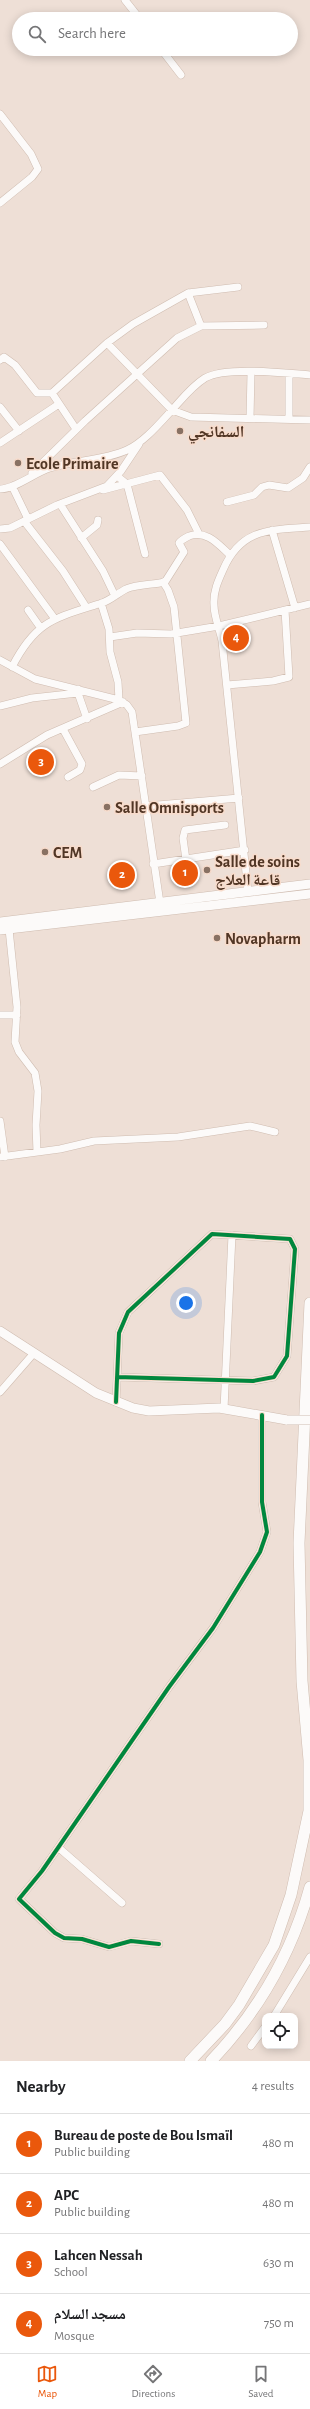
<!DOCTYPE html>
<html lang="en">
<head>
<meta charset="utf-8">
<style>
  :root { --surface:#fff; --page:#f6f6f6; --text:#202124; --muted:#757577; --line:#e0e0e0; --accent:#ea580c }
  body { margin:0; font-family:"Alegreya Sans","Noto Naskh Arabic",sans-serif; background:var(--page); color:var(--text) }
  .controls { position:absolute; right:12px; bottom:12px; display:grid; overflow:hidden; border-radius:8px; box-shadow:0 2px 10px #0003 }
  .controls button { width:36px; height:36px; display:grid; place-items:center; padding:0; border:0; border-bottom:1px solid var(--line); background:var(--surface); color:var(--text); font:20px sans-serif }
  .you { position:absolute; left:186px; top:1303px; width:14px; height:14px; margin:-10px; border:3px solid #fff; border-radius:50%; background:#1a73e8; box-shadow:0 0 0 6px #1a73e833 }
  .badge { display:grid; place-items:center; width:26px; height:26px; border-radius:50%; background:var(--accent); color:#fff; font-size:13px; font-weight:700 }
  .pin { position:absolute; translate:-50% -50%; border:2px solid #fff; box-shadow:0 1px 4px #0006 }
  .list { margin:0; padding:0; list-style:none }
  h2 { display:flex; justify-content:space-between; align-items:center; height:52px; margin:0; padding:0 16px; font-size:17px }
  h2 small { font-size:13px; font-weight:400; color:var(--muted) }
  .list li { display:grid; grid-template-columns:26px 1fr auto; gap:12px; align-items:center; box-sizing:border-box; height:60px; padding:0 16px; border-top:1px solid var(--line) }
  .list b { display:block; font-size:15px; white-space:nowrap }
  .list p { margin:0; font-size:13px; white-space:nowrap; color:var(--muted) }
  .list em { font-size:13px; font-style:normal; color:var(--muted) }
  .icon { flex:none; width:22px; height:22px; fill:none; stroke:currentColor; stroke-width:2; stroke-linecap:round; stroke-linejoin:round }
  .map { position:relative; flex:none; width:310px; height:2061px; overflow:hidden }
  .search { position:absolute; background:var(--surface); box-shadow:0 2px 10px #0003; left:12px; right:12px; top:12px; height:44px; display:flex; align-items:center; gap:10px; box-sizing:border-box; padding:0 14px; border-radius:22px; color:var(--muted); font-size:15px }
  .sheet { height:292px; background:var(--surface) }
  nav { display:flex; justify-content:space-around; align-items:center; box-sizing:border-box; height:56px; border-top:1px solid var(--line); background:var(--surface); font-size:11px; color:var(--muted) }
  nav a { display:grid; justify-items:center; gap:2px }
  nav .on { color:var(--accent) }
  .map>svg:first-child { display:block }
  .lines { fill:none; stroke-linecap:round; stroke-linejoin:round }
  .minor-casing { stroke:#cfbcb0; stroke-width:8 }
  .major-casing { stroke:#cfbcb0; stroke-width:10 }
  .highway-casing { stroke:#cfbcb0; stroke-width:12 }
  .minor { stroke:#fcfaf9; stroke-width:7 }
  .major { stroke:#fcfaf9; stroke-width:9 }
  .highway { stroke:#fcfaf9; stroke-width:11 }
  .major-bridge-casing { stroke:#cfbcb0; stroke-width:10; stroke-linecap:butt }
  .major-bridge { stroke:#fcfaf9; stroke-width:9 }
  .cycleway-casing { stroke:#f8dccc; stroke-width:6 }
  .cycleway { stroke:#00873e; stroke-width:4 }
  .poi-dot { fill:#887163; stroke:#f8dccc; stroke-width:1.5 }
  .labels { text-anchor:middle; stroke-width:3; stroke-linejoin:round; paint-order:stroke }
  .poi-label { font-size:16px; font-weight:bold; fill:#513625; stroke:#f8dccc; text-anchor:start }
</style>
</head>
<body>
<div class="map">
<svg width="310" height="2061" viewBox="0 0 310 2061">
  <rect width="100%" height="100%" fill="#eedfd6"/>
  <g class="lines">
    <defs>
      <path id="minor" d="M 125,0 L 140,19
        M 161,49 L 181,75
        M 0,114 L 31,154 L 38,169 L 32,177 L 0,203
        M 201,326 L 188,293 L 238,287
        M 107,343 L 172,410 L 191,417 L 310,420
        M 0,360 L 4,357 L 15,365 L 37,393 L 52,393
        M 0,407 L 19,431
        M 250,418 L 251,373
        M 289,419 L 289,374
        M 76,429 L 52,393 L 107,343 L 133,324 L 188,293
        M 0,443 L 59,404
        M 32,473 L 85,421 L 177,338 L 201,326 L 264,325
        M 117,476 L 127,484 L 145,554
        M 12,486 L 28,519
        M 0,489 C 15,489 34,473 50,468 C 74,460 103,461 127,450 C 144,442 159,424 172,410 C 182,399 192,386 205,378 C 226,366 284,373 310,375
        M 103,490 L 160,475 L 187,510 L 199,534
        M 227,502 L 254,495 L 262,487 L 269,485 L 288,488 L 303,478 L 310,467
        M 60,504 L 103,571 L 115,596
        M 24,521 L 63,571 L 86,607
        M 0,529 L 10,528 L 57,505 L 107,486 L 121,471 L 139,444
        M 272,530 L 295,608
        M 81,538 L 97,525 L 98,520
        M 0,544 L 55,619
        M 101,603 L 109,629 L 110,652 L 118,682 L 119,700
        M 28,610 L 40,627
        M 110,637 L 137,633 L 171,634 L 219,626 L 310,604
        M 0,660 L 35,679 L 119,700 L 127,705 L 132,712 L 160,903
        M 12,667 C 36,620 55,618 102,603 C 111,600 118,593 126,589 C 138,584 152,585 165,582 L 184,552 L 179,543 C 181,540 185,538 189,536 C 207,530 218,544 230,555
        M 227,685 L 273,681 L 289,677 L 285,610
        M 78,693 L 87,719
        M 0,706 L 32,698 L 78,693 L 78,689
        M 63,729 L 82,764 L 80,770 L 68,777
        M 135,732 L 178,726 L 186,723 L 174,607 L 168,590 L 163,582
        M 0,764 L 47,735 L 123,702
        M 93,787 L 119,775 L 142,776
        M 146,806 L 239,798
        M 186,860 L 183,838 L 185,830 L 225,825
        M 153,864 L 245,850
        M 248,892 L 222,641 C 220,630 214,617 214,605 C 213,592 218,581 223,570 C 241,528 270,530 310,527
        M 9,929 L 17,1007 L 15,1042 L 19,1052 L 35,1073 L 38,1091 L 36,1125 L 37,1152
        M 0,1015 L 17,1015
        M 0,1121 L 5,1157
        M 0,1157 L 60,1149 L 94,1141 L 178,1137 L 250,1126 L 275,1132
        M 0,1392 L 34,1353
        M 116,1402 L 119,1333 L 128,1312 L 212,1234 L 290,1239 L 295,1249 L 287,1356 L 274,1377 L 253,1381 L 117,1377
        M 224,1409 L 232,1235
        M 59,1848 L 122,1903
        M 159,1944 L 131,1941 L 109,1947 L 82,1939 L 64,1938 L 55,1933 L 19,1899 L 42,1871 L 169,1687 L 213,1628 L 260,1552 L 267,1532 L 262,1502 L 262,1415
        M 274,2016 L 310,1957
        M 251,2046 L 265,2027"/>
      <path id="major" d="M 0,922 L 310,884
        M 0,930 L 310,894
        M 0,1331 L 96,1393 L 133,1408 L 149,1411 L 219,1408 L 287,1420"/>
      <path id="highway" d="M 190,2061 L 225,2024 L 239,2005 L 274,1945 L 291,1895 L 309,1811 L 309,1760 L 302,1681 L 299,1543 L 310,1303
        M 211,2061 C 258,2012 292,1952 310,1887"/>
    </defs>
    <use href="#minor" class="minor-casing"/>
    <use href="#major" class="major-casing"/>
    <use href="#highway" class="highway-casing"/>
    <use href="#minor" class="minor"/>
    <use href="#major" class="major"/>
    <use href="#highway" class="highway"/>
    <defs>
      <path id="major-bridge" d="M 287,1420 L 310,1420"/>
    </defs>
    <use href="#major-bridge" class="major-bridge-casing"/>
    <use href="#major-bridge" class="major-bridge"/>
    <defs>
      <path id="cycleway" d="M 116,1402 L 119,1333 L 128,1312 L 212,1234 L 290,1239 L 295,1249 L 287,1356 L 274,1377 L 253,1381 L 117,1377
        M 159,1944 L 131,1941 L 109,1947 L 82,1939 L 64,1938 L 55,1933 L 19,1899 L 42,1871 L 169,1687 L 213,1628 L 260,1552 L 267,1532 L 262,1502 L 262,1415"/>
    </defs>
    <use href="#cycleway" class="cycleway-casing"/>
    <use href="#cycleway" class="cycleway"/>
  </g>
  <g class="poi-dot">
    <circle cx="180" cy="431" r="4"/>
    <circle cx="18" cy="463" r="4"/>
    <circle cx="107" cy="807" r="4"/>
    <circle cx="45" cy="852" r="4"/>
    <circle cx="207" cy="870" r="4"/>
    <circle cx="217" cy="938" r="4"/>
  </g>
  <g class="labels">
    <g class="poi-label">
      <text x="188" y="437">السفانجي</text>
      <text x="26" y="469">Ecole Primaire</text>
      <text x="115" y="813">Salle Omnisports</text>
      <text x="53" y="858">CEM</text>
      <text x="215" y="867">Salle de soins<tspan x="215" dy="18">قاعة العلاج</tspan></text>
      <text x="225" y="944">Novapharm</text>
    </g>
  </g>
</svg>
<div class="controls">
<button><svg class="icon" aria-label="locate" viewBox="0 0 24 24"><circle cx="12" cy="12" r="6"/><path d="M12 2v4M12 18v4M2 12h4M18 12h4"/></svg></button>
</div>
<div class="you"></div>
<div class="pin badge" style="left:185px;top:873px">1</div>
<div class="pin badge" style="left:122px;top:875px">2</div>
<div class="pin badge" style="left:41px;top:762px">3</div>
<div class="pin badge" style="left:236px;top:638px">4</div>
<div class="search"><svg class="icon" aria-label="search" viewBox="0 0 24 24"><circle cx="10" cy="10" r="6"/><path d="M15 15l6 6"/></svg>Search here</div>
</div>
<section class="sheet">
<h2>Nearby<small>4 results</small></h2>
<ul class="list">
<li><span class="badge">1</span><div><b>Bureau de poste de Bou Ismaïl</b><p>Public building</p></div><em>480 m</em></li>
<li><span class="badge">2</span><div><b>APC</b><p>Public building</p></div><em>480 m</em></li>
<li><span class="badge">3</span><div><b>Lahcen Nessah</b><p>School</p></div><em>630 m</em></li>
<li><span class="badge">4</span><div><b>مسجد السلام</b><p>Mosque</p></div><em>750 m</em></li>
</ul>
</section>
<nav>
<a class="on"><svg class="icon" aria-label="map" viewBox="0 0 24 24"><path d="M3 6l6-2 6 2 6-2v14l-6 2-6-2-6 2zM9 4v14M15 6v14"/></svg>Map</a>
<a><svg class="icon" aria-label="directions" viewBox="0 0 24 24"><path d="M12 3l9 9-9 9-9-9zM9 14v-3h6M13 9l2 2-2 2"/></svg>Directions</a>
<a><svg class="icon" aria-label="saved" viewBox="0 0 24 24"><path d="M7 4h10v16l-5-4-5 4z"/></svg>Saved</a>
</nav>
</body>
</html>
